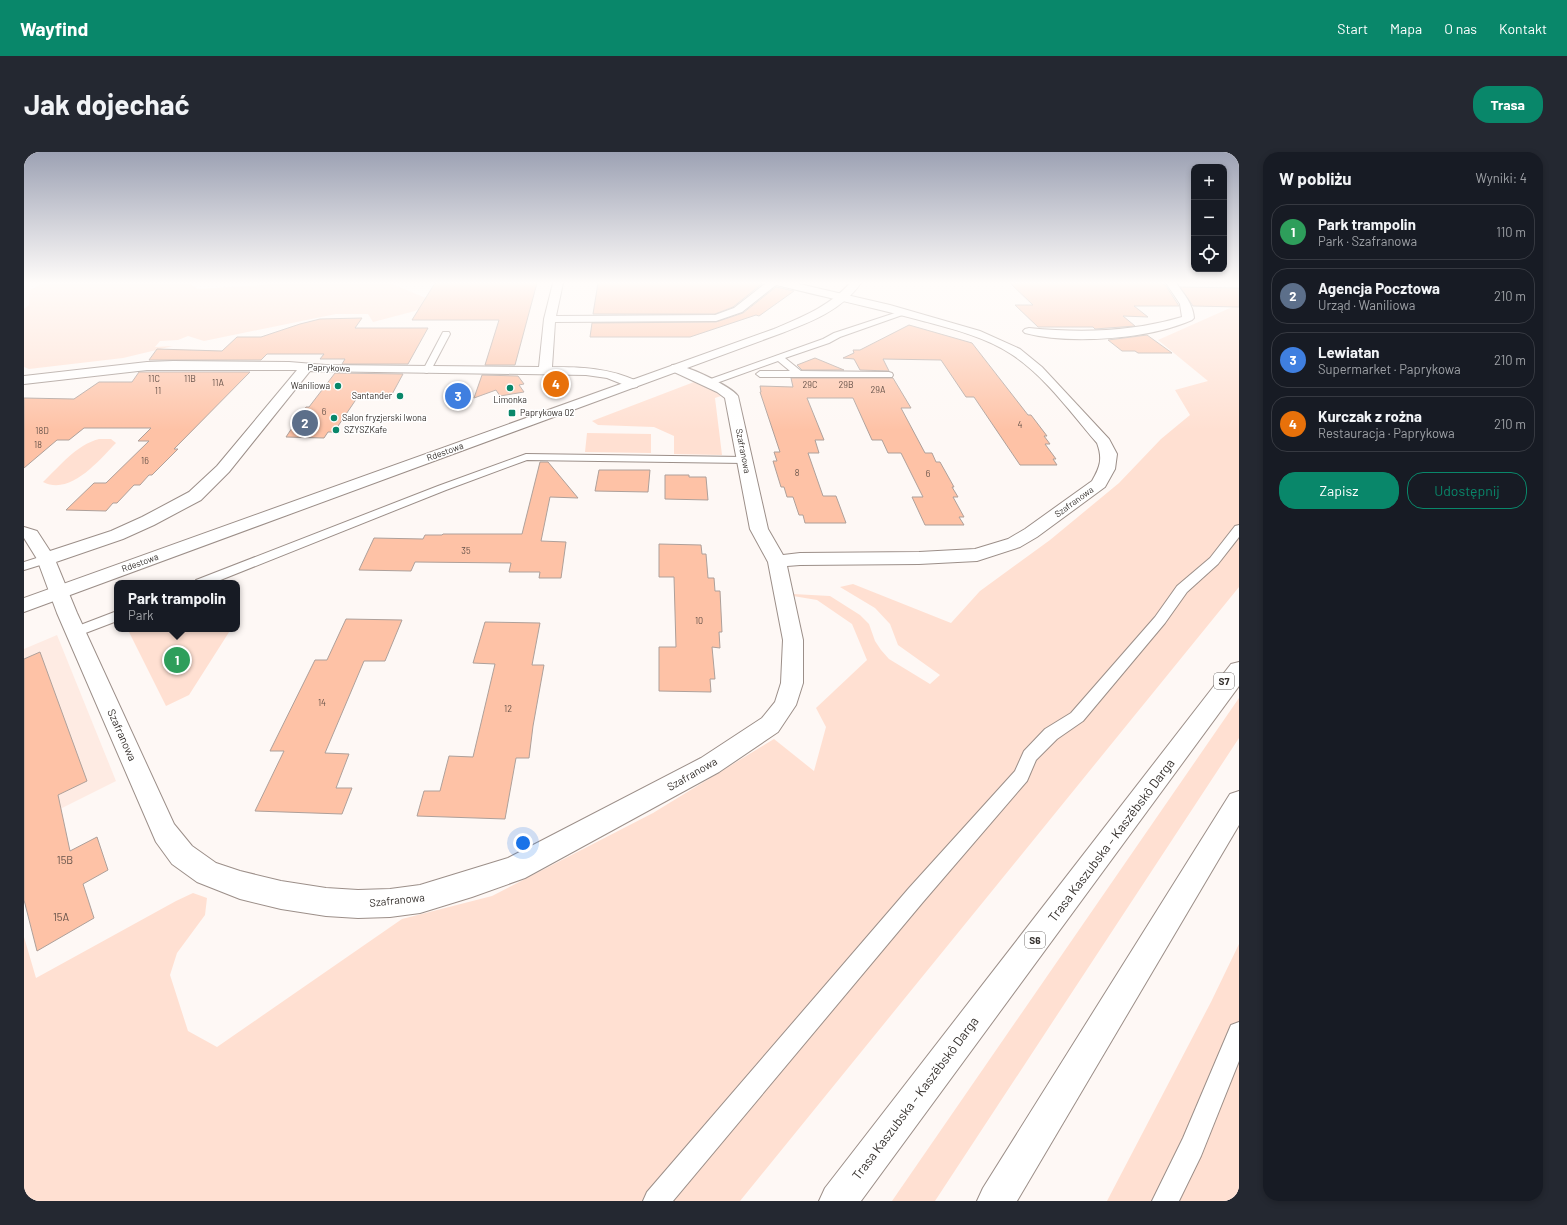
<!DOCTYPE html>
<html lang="pl">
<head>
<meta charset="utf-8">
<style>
  :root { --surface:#171b24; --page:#242831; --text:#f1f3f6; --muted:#9ea1a6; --line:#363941; --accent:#09876a }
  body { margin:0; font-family:Barlow,sans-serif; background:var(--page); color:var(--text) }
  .controls { position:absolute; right:12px; top:12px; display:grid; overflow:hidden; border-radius:8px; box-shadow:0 2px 6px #0003 }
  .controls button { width:36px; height:36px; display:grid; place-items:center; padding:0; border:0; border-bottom:1px solid var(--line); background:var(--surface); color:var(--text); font:20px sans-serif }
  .you { position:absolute; left:499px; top:691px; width:14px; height:14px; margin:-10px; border:3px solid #fff; border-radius:50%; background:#1a73e8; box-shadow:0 0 0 6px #1a73e833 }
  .badge { display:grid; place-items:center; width:26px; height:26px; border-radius:50%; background:var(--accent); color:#fff; font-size:13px; font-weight:700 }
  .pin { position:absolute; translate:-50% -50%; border:2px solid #fff; box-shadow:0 1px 4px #0006 }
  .popup { position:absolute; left:90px; top:428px; width:126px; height:52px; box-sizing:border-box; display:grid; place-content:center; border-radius:8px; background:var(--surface); filter:drop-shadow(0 1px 3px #0005); font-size:13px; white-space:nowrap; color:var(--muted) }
  .popup b { font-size:15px; color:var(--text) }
  .popup::after { content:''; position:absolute; left:50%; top:100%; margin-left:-8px; border:8px solid transparent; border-top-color:var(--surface) }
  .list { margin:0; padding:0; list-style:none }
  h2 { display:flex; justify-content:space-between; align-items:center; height:52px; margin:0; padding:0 16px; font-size:17px }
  h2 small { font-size:13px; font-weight:400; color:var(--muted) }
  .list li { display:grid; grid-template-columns:26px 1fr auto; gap:12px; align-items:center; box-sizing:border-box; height:56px; margin:0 8px 8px; padding:0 8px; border:1px solid var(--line); border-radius:16px }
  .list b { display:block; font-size:15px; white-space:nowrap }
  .list p { margin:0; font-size:13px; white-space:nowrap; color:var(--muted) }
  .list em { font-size:13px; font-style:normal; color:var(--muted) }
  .actions { display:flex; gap:8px; padding:12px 16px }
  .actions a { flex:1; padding:9px 0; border:1px solid var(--accent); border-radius:16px; text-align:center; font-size:14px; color:var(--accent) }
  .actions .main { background:var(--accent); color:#fff }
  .icon { flex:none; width:22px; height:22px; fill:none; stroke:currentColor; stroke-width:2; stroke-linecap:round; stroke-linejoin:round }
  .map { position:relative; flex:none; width:1215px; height:1049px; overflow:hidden; border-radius:16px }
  header { display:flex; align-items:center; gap:24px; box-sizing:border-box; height:56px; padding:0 20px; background:var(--accent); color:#fff }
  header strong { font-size:19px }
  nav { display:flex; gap:22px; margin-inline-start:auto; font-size:14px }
  .intro { display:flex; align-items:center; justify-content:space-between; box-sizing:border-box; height:96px; padding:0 24px }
  h1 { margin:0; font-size:28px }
  .button { padding:10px 18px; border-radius:16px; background:var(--accent); color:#fff; font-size:14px; font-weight:700 }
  main { display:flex; gap:24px; padding:0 24px }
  aside { flex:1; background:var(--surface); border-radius:16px; box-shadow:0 2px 6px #0003 }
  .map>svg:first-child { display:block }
  .built { fill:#feebe3 }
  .green { fill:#ffe0d2 }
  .building { fill:#fec2a6; stroke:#aea09a }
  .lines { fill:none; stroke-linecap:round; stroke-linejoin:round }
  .service-casing { stroke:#9c8f89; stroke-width:2 }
  .minor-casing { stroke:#9c8f89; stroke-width:2 }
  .tertiary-casing { stroke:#9c8f89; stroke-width:2 }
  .motorway-casing { stroke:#9c8f89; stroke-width:2 }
  .service { fill:#fff; fill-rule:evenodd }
  .minor { fill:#fff; fill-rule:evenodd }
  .tertiary { fill:#fff; fill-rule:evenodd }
  .motorway { fill:#fff; fill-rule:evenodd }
  .poi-dot { fill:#09876a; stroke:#fff; stroke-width:1.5 }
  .labels { text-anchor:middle; stroke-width:3; stroke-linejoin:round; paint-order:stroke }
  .far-street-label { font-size:9px; fill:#35302d; stroke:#fff }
  .number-label { font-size:9px; fill:#67544b }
  .far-poi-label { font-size:9px; fill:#35302d; stroke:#fff; text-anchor:start }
  .shield { fill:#fff; stroke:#726e6c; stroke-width:1 }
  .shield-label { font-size:10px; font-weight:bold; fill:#35302d }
  .street-label { font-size:11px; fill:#35302d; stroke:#fff }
  .near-number-label { font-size:11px; fill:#67544b }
  .near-street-label { font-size:13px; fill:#35302d; stroke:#fff }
</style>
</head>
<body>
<header>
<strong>Wayfind</strong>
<nav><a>Start</a><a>Mapa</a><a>O nas</a><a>Kontakt</a></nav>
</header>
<div class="intro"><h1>Jak dojechać</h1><a class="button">Trasa</a></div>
<main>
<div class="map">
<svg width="1215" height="1049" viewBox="0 0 1215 1049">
  <rect width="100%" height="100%" fill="#fef8f5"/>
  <path class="built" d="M 33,483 L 92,629 L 0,675 L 0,497 Z"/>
  <path class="green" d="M 19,131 L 165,131 L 174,137 L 269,131 L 366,131 L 409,149 L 391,159 L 349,170 L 344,162 L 312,162 L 180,189 L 164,184 L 154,188 L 136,189 L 131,195 L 149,194 L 99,206 L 5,217 L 0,215 L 0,157 L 5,153 L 6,138 Z
    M 1215,152 L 1215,435 L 716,1049 L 0,1049 L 0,785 L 12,826 L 152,749 L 169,741 L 183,746 L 181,763 L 153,801 L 146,823 L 164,879 L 193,895 L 378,767 L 468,744 L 629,661 L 750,587 L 790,619 L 802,575 L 792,556 L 843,508 L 828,472 L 793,448 L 769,444 L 769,442 L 806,444 L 836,463 L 845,472 L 851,489 L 857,498 L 865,507 L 906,532 L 916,523 L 874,493 L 866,472 L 851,456 L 816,435 L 829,432 L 927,471 L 956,439 L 1026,388 L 1095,331 L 1137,287 L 1166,263 L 1151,238 L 1184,229 L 1134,188 Z
    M 670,230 L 700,243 L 691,246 L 698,303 L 650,302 L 650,284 L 630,275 L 574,273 L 568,269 Z
    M 563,281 L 627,282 L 627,301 L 561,300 Z
    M 75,287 L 87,287 L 92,291 C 75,308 47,344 19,330 C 36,314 52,293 75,287 Z
    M 113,477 L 207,477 L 165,543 L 142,554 L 105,480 Z
    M 1215,546 L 1215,586 L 911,1049 L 868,1049 Z
    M 1215,792 L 1215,1049 L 1083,1049 L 1187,850 Z"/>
  <path class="building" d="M 411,131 L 513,131 L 491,213 L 461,213 L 475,168 L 388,168 Z
    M 574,131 L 739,131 L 709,155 L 691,162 L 569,162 Z
    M 986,131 L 1138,131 L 1142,134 L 1155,154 L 1110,154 L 1124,165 L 1099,164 L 1111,174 L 1071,177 L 1069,175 L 1014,175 L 991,153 L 1009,153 Z
    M 752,135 L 770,139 L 735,164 L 732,163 L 666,185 L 566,185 L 568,171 L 692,170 L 719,161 Z
    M 1156,135 L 1215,136 L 1215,155 L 1169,154 Z
    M 338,166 L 331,176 L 404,176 L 384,212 L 318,212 L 321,207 L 296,207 L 300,202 L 243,202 L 237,208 L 125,208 L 133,197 L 198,199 L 213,185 L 237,185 L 276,172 L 296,167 Z
    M 885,173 L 948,191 L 1004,263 L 1007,263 L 1023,284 L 1020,284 L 1026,292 L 1021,292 L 1032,307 L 1029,307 L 1033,313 L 996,313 L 950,245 L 942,245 L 917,208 L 859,207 L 865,219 L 836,218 L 830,207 L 819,206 L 830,201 L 829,198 L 836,198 Z
    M 1123,183 L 1148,201 L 1114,201 L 1111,199 L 1098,199 L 1084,188 Z
    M 791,206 L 820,218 L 778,218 L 773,213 Z
    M 115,220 L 226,220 L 150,297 L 154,297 L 128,323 L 125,323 L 116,333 L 110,333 L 93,351 L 89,351 L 82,359 L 42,358 L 70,331 L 82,331 L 125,289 L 114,289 L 127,276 L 60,276 L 45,288 L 33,288 L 0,316 L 0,246 L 50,247 L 75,230 L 108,230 Z
    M 311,221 L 379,222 L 366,246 L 333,246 L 310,280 L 304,280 L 300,286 L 262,285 L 282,255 L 285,255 Z
    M 458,223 L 494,224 L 500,232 L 495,233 L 500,240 L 476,244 L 472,238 L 450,246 Z
    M 767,226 L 869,226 L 887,256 L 877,256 L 901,301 L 908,301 L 912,310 L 916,310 L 930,335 L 928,335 L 934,345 L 929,345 L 940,365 L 935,365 L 940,373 L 901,373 L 888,345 L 899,345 L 877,301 L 864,301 L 858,288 L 848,288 L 829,246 L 783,246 L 800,288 L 791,288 L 795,301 L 784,301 L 799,344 L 812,344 L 822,371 L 781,371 L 779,363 L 775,363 L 769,345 L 763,345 L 760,335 L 757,335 L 749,309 L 753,309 L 750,300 L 756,300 L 736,240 L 737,240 L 736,234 L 769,235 Z
    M 516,310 L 524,310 L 554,346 L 526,345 L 517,389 L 542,390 L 537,426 L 515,426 L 516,420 L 485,420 L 487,411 L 391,410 L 387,419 L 335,418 L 350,386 L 399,387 L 401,383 L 418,383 L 419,382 L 498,382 Z
    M 575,318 L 626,318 L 624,340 L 571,339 Z
    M 641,323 L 665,323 L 665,325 L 682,325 L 684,348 L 641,347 Z
    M 635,392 L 677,393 L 678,402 L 682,402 L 684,426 L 690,426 L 691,439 L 696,439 L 698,480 L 695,480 L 696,496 L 688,495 L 691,527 L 686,527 L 687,540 L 635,539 L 635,495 L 652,495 L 650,425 L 635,425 Z
    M 322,467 L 378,468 L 361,509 L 340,509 L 301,601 L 325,602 L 312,636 L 328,636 L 318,662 L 231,659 L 260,599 L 246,599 L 291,508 L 303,508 Z
    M 461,470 L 516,471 L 508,513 L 520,513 L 509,574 L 505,606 L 492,606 L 481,667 L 393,664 L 400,639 L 416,639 L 425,604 L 449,605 L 471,512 L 449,511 Z
    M 16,500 L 63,629 L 34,643 L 46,699 L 73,685 L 84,718 L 59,732 L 70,766 L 13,799 L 0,748 L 0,507 Z"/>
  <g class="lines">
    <defs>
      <path id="service" d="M 877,159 L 883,159 L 884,161 L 816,185 L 805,191 L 761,206 L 777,219 L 865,220 L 868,221 L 869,223 L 868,225 L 736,225 L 732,222 L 736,219 L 766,219 L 754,209 L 687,233 L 681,233 L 680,231 L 681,229 L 799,187 L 810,181 Z
        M 419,180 L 425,180 L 426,182 L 407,218 L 403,221 L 400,220 L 399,218 Z
        M 502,302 L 720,305 L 725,308 L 720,311 L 503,308 L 422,338 L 189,431 L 170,431 L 172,428 L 414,334 Z
        M 1215,373 L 1215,385 L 1194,412 L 1163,440 L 1141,471 L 1059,569 L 1033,587 L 1012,608 L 1003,629 L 899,750 L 649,1049 L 619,1049 L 623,1040 L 885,736 L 991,619 L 1000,599 L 1021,577 L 1047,561 L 1131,465 L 1153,434 L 1186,406 L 1211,374 Z
        M 22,403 L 26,404 L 28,407 L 26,410 L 0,418 L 0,410 Z
        M 93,459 L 93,469 L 51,485 L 46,483 L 44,480 L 46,477 Z
        M 1215,870 L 1215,909 L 1177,1004 L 1155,1049 L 1128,1049 L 1159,986 L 1207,873 Z"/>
      <path id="minor" d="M 529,131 L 539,131 L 532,164 L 691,163 L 710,156 L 742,131 L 771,131 L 866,153 L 956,179 L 996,197 L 1018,215 L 1085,287 L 1093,302 L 1091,317 L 1081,335 L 1013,385 L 996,395 L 953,409 L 895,412 L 776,413 L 763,414 L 779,488 L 779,531 L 772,553 L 754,580 L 695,620 L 501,726 L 448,745 L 396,761 L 366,765 L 334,766 L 302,764 L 257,757 L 216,747 L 173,730 L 148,712 L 132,690 L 33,461 L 13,407 L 0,386 L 0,375 L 13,379 L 26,399 L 87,379 L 118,365 L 165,340 L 193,314 L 273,218 L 123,218 L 0,232 L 0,224 L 123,210 L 149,209 L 265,210 L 302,213 L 515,215 L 520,167 ZM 752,133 C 801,145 851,156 899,169 C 929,177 961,185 987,202 C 1021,224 1047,261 1073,291 C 1079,307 1076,315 1068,329 L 1001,377 L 984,387 L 951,397 L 895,400 L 776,401 L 759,403 L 744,377 L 714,244 C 707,234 659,211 648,213 L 646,216 L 648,219 L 693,240 L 701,246 L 726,377 L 744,410 L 759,488 L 757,531 L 751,550 L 738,566 L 677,606 L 484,706 L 396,733 L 366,737 L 334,738 L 302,736 L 257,729 L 216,719 L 192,711 L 168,694 L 150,672 L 53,461 L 32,410 L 99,387 L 130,373 L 177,348 L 205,320 L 286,219 L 562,223 L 583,226 L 608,236 L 613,235 L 615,232 L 613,229 C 585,216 558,215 528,215 L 531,170 L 692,169 L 718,160 Z
        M 1142,131 L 1152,131 C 1160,142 1169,152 1170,166 L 1168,168 C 1126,187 1046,193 1001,181 L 999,179 L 1001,177 L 1005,176 C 1057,181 1107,180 1158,165 L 1156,152 Z"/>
      <path id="tertiary" d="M 826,131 L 837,131 C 818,158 787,170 758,181 L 0,460 L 0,446 L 750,177 C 778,165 806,154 826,131 Z"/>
      <path id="motorway" d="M 1215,510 L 1215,534 L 837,1049 L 795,1049 L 801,1036 L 1207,512 Z
        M 1215,639 L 1215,673 L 993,1049 L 953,1049 L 959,1036 L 1206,642 Z"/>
    </defs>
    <use href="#service" class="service-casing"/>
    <use href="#minor" class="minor-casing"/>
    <use href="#tertiary" class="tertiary-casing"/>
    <use href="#motorway" class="motorway-casing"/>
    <use href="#service" class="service"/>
    <use href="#minor" class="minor"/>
    <use href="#tertiary" class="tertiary"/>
    <use href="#motorway" class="motorway"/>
  </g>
  <linearGradient id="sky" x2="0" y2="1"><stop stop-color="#9da2b4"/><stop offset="0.47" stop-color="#fffcfa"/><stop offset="1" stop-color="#fffcfa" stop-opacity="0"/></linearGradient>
  <rect width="1215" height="278" fill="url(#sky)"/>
  <g class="poi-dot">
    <circle cx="314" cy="234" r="4"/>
    <circle cx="486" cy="236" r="4"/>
    <circle cx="376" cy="244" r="4"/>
    <rect x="484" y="257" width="8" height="8" rx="2"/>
    <circle cx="310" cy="266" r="4"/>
    <circle cx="312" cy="278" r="4"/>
  </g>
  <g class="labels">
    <g class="far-street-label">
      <text transform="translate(305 216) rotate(2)" y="3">Paprykowa</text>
      <text transform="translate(719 299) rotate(79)" y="3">Szafranowa</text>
      <text transform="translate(421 300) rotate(-20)" y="3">Rdestowa</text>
      <text transform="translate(1050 350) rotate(-36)" y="3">Szafranowa</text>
      <text transform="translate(116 411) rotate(-20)" y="3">Rdestowa</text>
    </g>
    <g class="number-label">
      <text x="130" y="230">11C</text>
      <text x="166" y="230">11B</text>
      <text x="194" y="234">11A</text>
      <text x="786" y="236">29C</text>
      <text x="822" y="236">29B</text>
      <text x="854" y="241">29A</text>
      <text x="134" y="242">11</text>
      <text x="300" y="263">6</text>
      <text x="996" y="276">4</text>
      <text x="18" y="282">18D</text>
      <text x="14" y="296">18</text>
      <text x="121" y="312">16</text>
      <text x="773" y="324">8</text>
      <text x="904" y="325">6</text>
      <text x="442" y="402">35</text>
      <text x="675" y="472">10</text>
      <text x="298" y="554">14</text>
      <text x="484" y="560">12</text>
    </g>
    <g class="far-poi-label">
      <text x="306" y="237" text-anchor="end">Waniliowa</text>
      <text x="368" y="247" text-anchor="end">Santander</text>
      <text x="486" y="251" text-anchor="middle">Limonka</text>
      <text x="496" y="264">Paprykowa 02</text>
      <text x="318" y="269">Salon fryzjerski Iwona</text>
      <text x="320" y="281">SZYSZKafe</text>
    </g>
    <g class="shield">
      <rect x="1190" y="521" width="20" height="16" rx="3"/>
      <rect x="1001" y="780" width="20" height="16" rx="3"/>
    </g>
    <g class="shield-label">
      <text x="1200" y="533">S7</text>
      <text x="1011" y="792">S6</text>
    </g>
    <g class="street-label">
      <text transform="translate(98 583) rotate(66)" y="4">Szafranowa</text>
      <text transform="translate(668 622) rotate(-30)" y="4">Szafranowa</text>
      <text transform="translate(373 748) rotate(-6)" y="4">Szafranowa</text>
    </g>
    <g class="near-number-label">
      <text x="41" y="712">15B</text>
      <text x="37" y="769">15A</text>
    </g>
    <g class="near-street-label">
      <text transform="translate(1087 688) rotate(-53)" y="5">Trasa Kaszubska – Kaszëbskô Darga</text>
      <text transform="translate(891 946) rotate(-53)" y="5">Trasa Kaszubska – Kaszëbskô Darga</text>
    </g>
  </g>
</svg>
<div class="controls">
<button>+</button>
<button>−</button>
<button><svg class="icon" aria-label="locate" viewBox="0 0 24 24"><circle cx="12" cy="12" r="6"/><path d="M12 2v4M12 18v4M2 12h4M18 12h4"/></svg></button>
</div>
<div class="you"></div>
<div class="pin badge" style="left:153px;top:508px;background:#2e9e5b">1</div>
<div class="popup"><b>Park trampolin</b>Park</div>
<div class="pin badge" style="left:281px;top:271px;background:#5c6f8a">2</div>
<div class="pin badge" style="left:434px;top:244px;background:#3f7fe0">3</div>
<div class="pin badge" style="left:532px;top:232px;background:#e8710a">4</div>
</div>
<aside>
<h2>W pobliżu<small>Wyniki: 4</small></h2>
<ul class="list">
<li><span class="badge" style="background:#2e9e5b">1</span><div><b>Park trampolin</b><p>Park · Szafranowa</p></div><em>110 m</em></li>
<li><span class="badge" style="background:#5c6f8a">2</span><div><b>Agencja Pocztowa</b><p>Urząd · Waniliowa</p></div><em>210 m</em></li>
<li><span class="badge" style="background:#3f7fe0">3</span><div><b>Lewiatan</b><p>Supermarket · Paprykowa</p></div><em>210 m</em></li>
<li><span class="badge" style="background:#e8710a">4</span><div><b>Kurczak z rożna</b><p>Restauracja · Paprykowa</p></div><em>210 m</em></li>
</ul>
<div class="actions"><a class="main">Zapisz</a><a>Udostępnij</a></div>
</aside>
</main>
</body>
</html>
